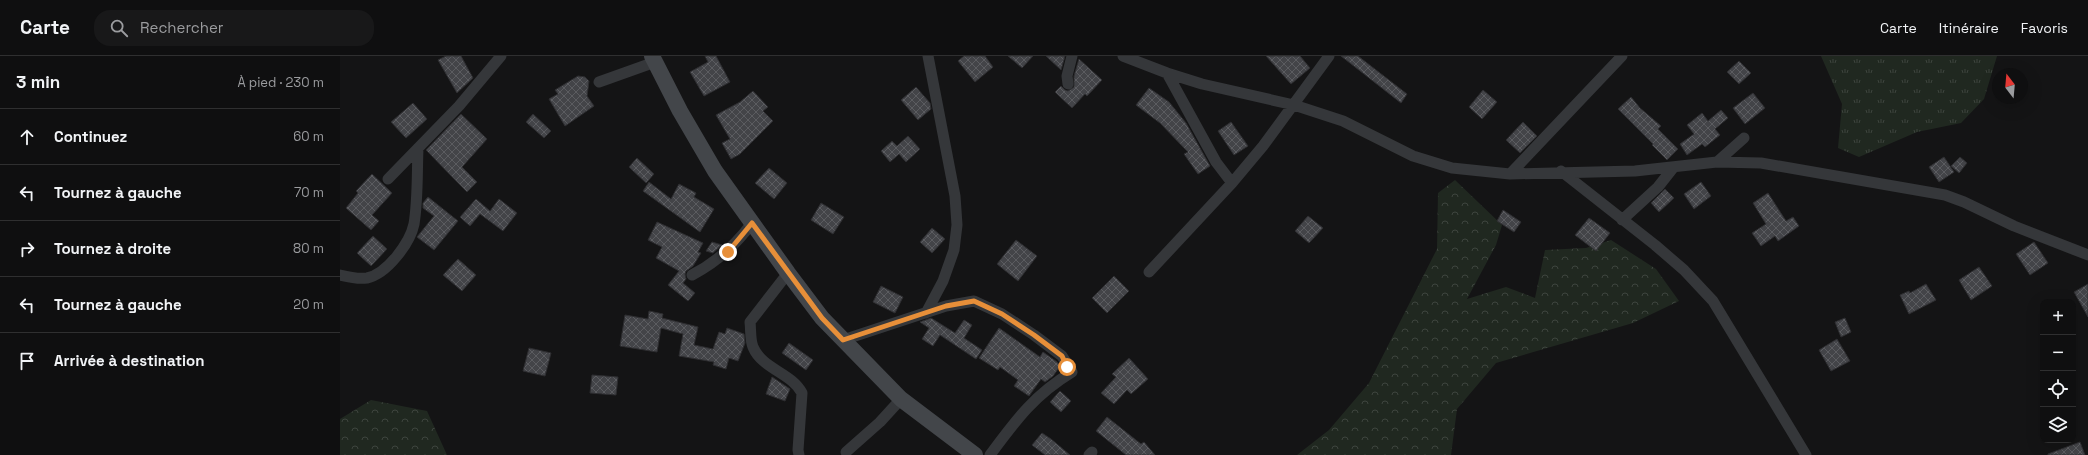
<!DOCTYPE html>
<html lang="fr">
<head>
<meta charset="utf-8">
<style>
  :root { --surface:#0f0f10; --page:#181819; --text:#f1f3f6; --muted:#9b9c9f; --line:#2f2f30 }
  body { margin:0; font-family:"Space Grotesk",sans-serif; background:var(--page); color:var(--text) }
  .controls { position:absolute; right:12px; bottom:12px; display:grid; overflow:hidden; border-radius:8px; box-shadow:0 4px 16px #0002 }
  .controls button { width:36px; height:36px; display:grid; place-items:center; padding:0; border:0; border-bottom:1px solid var(--line); background:var(--surface); color:var(--text); font:20px sans-serif }
  .compass { position:absolute; left:1652px; top:12px; width:36px; height:36px; border-radius:50%; background:var(--surface); box-shadow:0 4px 16px #0002; rotate:344deg }
  .stop { position:absolute; width:12px; height:12px; margin:-9px; border:3px solid #e78f39; border-radius:50%; background:#fff }
  .stop.end { background:#e78f39; border-color:#fff; box-shadow:0 1px 4px #0008 }
  .list { margin:0; padding:0; list-style:none }
  h2 { display:flex; justify-content:space-between; align-items:center; height:52px; margin:0; padding:0 16px; font-size:17px }
  h2 small { font-size:13px; font-weight:400; color:var(--muted) }
  .list li { display:grid; grid-template-columns:26px 1fr auto; gap:12px; align-items:center; box-sizing:border-box; height:56px; padding:0 16px; border-top:1px solid var(--line) }
  .list b { display:block; font-size:15px; white-space:nowrap }
  .list em { font-size:13px; font-style:normal; color:var(--muted) }
  .icon { flex:none; width:22px; height:22px; fill:none; stroke:currentColor; stroke-width:2; stroke-linecap:round; stroke-linejoin:round }
  .map { position:relative; flex:none; width:1748px; height:399px; overflow:hidden }
  header { display:flex; align-items:center; gap:24px; box-sizing:border-box; height:56px; padding:0 20px; background:var(--surface); border-bottom:1px solid var(--line) }
  header strong { font-size:19px }
  nav { display:flex; gap:22px; margin-inline-start:auto; font-size:14px }
  .search { width:280px; height:36px; background:var(--page); display:flex; align-items:center; gap:10px; box-sizing:border-box; padding:0 14px; border-radius:16px; color:var(--muted); font-size:15px }
  main { display:flex }
  aside { flex:1; background:var(--surface) }
  .map>svg:first-child { display:block }
  .grass { fill:url(#grass-tufts) }
  .forest { fill:url(#forest-crowns) }
  .building { fill:url(#building-cross-hatch); stroke:#2e2e31 }
  .lines { fill:none; stroke-linecap:round; stroke-linejoin:round }
  .minor { stroke:#35373a; stroke-width:11 }
  .secondary { stroke:#43464a; stroke-width:16 }
  .route { stroke:#e78f39; stroke-width:5 }
</style>
</head>
<body>
<header>
<strong>Carte</strong>
<div class="search"><svg class="icon" aria-label="search" viewBox="0 0 24 24"><circle cx="10" cy="10" r="6"/><path d="M15 15l6 6"/></svg>Rechercher</div>
<nav><a>Carte</a><a>Itinéraire</a><a>Favoris</a></nav>
</header>
<main>
<aside>
<h2>3 min<small>À pied · 230 m</small></h2>
<ul class="list">
<li><svg class="icon" aria-label="ahead" viewBox="0 0 24 24"><path d="M12 20V5M6 11l6-6 6 6"/></svg><div><b>Continuez</b></div><em>60 m</em></li>
<li><svg class="icon" aria-label="left" viewBox="0 0 24 24"><path d="M17 20v-9H6M10 6l-5 5 5 5"/></svg><div><b>Tournez à gauche</b></div><em>70 m</em></li>
<li><svg class="icon" aria-label="right" viewBox="0 0 24 24"><path d="M7 20v-9h11M14 6l5 5-5 5"/></svg><div><b>Tournez à droite</b></div><em>80 m</em></li>
<li><svg class="icon" aria-label="left" viewBox="0 0 24 24"><path d="M17 20v-9H6M10 6l-5 5 5 5"/></svg><div><b>Tournez à gauche</b></div><em>20 m</em></li>
<li><svg class="icon" aria-label="arrive" viewBox="0 0 24 24"><path d="M6 21V4h12l-3 4 3 4H6"/></svg><div><b>Arrivée à destination</b></div></li>
</ul>
</aside>
<div class="map">
<svg width="1748" height="399" viewBox="0 0 1748 399">
  <defs>
    <pattern id="grass-tufts" width="24" height="20" patternUnits="userSpaceOnUse"><rect width="24" height="20" fill="#202820"/><path d="M3 7l-1-3M5 7V3M7 7l1-3M15 17l-1-3M17 17v-4M19 17l1-3" fill="none" stroke="#3d443e"/></pattern>
    <pattern id="forest-crowns" width="20" height="18" patternUnits="userSpaceOnUse"><rect width="20" height="18" fill="#202820"/><path d="M2 6a3 3 0 1 1 6 0M12 15a3 3 0 1 1 6 0" fill="none" stroke="#3d443e"/></pattern>
    <pattern id="building-cross-hatch" width="8" height="8" patternUnits="userSpaceOnUse"><rect width="8" height="8" fill="#434448"/><path d="M0 0l8 8M0 8l8-8" fill="none" stroke="#5b5c60"/></pattern>
  </defs>
  <rect width="100%" height="100%" fill="#141415"/>
  <path class="grass" d="M 1481,0 L 1657,0 L 1644,43 L 1621,67 L 1577,76 L 1519,101 L 1498,92 L 1502,48 Z"/>
  <path class="forest" d="M 1115,124 L 1162,169 L 1156,189 L 1127,243 L 1166,231 L 1195,242 L 1205,194 L 1246,192 L 1271,184 L 1316,213 L 1339,245 L 1293,267 L 1156,307 L 1117,353 L 1111,399 L 957,399 L 989,374 L 1029,327 L 1097,193 L 1098,137 Z
    M 31,344 L 87,355 L 107,399 L 0,399 L 0,363 Z"/>
  <path class="building" d="M 106,0 L 121,0 L 133,22 L 117,37 L 98,4 Z
    M 365,0 L 376,0 L 390,26 L 364,40 L 350,16 L 368,6 Z
    M 624,0 L 645,0 L 653,11 L 635,26 L 618,5 Z
    M 668,0 L 693,0 L 682,12 Z
    M 706,0 L 725,0 L 721,14 Z
    M 926,0 L 960,0 L 970,12 L 951,28 Z
    M 1001,0 L 1018,0 L 1067,38 L 1061,47 Z
    M 739,3 L 762,24 L 747,40 L 745,38 L 732,52 L 715,36 L 721,30 L 725,34 L 728,35 L 734,31 L 734,20 Z
    M 1399,5 L 1411,17 L 1399,28 L 1387,16 Z
    M 238,20 L 245,21 L 249,25 L 247,40 L 254,50 L 225,70 L 209,43 L 218,38 L 215,34 Z
    M 576,31 L 590,47 L 591,53 L 578,64 L 561,44 Z
    M 809,32 L 829,46 L 846,67 L 870,110 L 858,118 L 844,98 L 848,96 L 820,67 L 796,49 Z
    M 1143,34 L 1157,46 L 1142,63 L 1129,51 Z
    M 413,35 L 428,51 L 423,55 L 433,65 L 400,98 L 391,103 L 382,87 L 390,83 L 376,59 L 400,46 Z
    M 1413,37 L 1425,52 L 1405,68 L 1393,52 Z
    M 1291,41 L 1300,52 L 1321,70 L 1318,73 L 1338,93 L 1327,104 L 1312,89 L 1313,88 L 1278,53 Z
    M 73,47 L 87,63 L 66,82 L 51,66 Z
    M 1381,54 L 1388,62 L 1375,73 L 1380,79 L 1365,91 L 1362,88 L 1347,99 L 1340,88 L 1354,78 L 1347,69 L 1362,57 L 1368,65 Z
    M 121,58 L 147,83 L 122,111 L 137,126 L 127,136 L 86,94 Z
    M 193,58 L 211,75 L 204,82 L 186,66 Z
    M 891,66 L 908,90 L 894,99 L 878,75 Z
    M 1183,66 L 1197,80 L 1180,97 L 1166,84 Z
    M 568,80 L 580,93 L 566,106 L 559,98 L 550,106 L 541,95 L 552,85 L 557,90 Z
    M 1604,101 L 1614,116 L 1599,126 L 1589,111 Z
    M 1620,101 L 1627,107 L 1619,117 L 1611,110 Z
    M 297,102 L 314,118 L 306,127 L 289,111 Z
    M 429,112 L 447,127 L 434,143 L 415,127 Z
    M 32,118 L 52,137 L 32,159 L 39,165 L 31,174 L 6,152 L 18,137 L 16,135 Z
    M 309,126 L 331,143 L 339,128 L 356,137 L 354,141 L 374,153 L 360,176 L 303,135 Z
    M 1361,126 L 1371,140 L 1354,153 L 1344,138 Z
    M 1325,133 L 1334,142 L 1319,156 L 1311,147 Z
    M 1428,137 L 1446,165 L 1453,161 L 1459,170 L 1438,185 L 1435,180 L 1421,190 L 1412,177 L 1426,168 L 1413,147 Z
    M 88,141 L 118,165 L 94,194 L 77,181 L 94,160 L 83,152 L 83,147 Z
    M 136,143 L 150,155 L 159,143 L 177,157 L 163,175 L 140,158 L 130,170 L 120,161 Z
    M 481,147 L 504,161 L 493,178 L 471,164 Z
    M 1163,154 L 1181,166 L 1174,176 L 1157,165 Z
    M 968,160 L 983,172 L 969,187 L 955,175 Z
    M 1249,162 L 1270,177 L 1256,195 L 1235,179 Z
    M 317,166 L 363,187 L 358,196 L 361,197 L 353,210 L 346,215 L 345,218 L 346,223 L 343,227 L 355,237 L 348,245 L 328,229 L 339,215 L 316,202 L 322,191 L 308,184 Z
    M 592,172 L 605,183 L 592,197 L 580,186 Z
    M 33,180 L 47,193 L 31,210 L 17,197 Z
    M 676,184 L 697,200 L 678,225 L 657,208 Z
    M 372,186 L 382,189 L 373,197 L 366,195 Z
    M 1694,186 L 1708,207 L 1690,219 L 1676,198 Z
    M 118,203 L 136,219 L 122,235 L 103,219 Z
    M 1639,211 L 1652,230 L 1631,244 L 1619,224 Z
    M 774,220 L 789,235 L 767,257 L 752,242 Z
    M 1586,228 L 1596,244 L 1569,258 L 1560,239 L 1569,235 L 1570,237 Z
    M 1748,228 L 1748,261 L 1734,236 Z
    M 541,230 L 563,241 L 555,257 L 533,246 Z
    M 309,255 L 323,258 L 322,262 L 358,271 L 354,289 L 373,293 L 379,276 L 385,278 L 387,272 L 404,278 L 405,287 L 398,305 L 389,302 L 386,313 L 373,309 L 374,306 L 339,300 L 343,278 L 321,272 L 317,296 L 280,290 L 285,259 L 308,263 Z
    M 591,262 L 615,277 L 624,264 L 632,269 L 624,282 L 642,294 L 636,303 L 600,279 L 593,290 L 582,283 L 589,272 L 580,266 Z
    M 1505,262 L 1511,276 L 1501,281 L 1495,266 Z
    M 659,272 L 700,301 L 703,296 L 717,306 L 720,310 L 713,320 L 705,326 L 701,323 L 689,340 L 674,330 L 678,324 L 660,311 L 658,314 L 639,302 Z
    M 1497,283 L 1510,305 L 1491,315 L 1479,294 Z
    M 449,287 L 473,304 L 466,314 L 442,297 Z
    M 189,292 L 211,297 L 205,320 L 183,315 Z
    M 789,302 L 808,323 L 791,338 L 787,334 L 774,348 L 761,337 L 776,321 L 772,318 Z
    M 252,319 L 278,321 L 276,339 L 250,337 Z
    M 432,321 L 450,333 L 445,345 L 426,338 Z
    M 720,335 L 731,345 L 721,356 L 710,346 Z
    M 767,361 L 801,388 L 804,386 L 815,399 L 786,399 L 756,375 Z
    M 702,377 L 711,383 L 730,399 L 705,399 L 692,389 Z
    M 1740,386 L 1745,399 L 1708,399 L 1708,398 Z"/>
  <g class="lines">
    <path class="minor" d="M 783,0 L 827,17 L 862,28 L 954,49 L 1003,65 L 1073,100 L 1112,112 L 1170,118 L 1295,115 L 1377,106 L 1421,107 L 1605,139 L 1624,146 L 1674,170 L 1748,199
      M 827,17 L 876,106 L 892,127
      M 259,26 L 315,6
      M 728,28 L 727,20 L 732,0
      M 1377,106 L 1404,82
      M 1221,115 L 1315,189 L 1344,214 L 1373,245 L 1466,399
      M 1170,118 L 1282,0
      M 48,123 L 119,50 L 161,0
      M 1282,164 L 1318,131 L 1333,112
      M 809,216 L 892,127 L 923,90 L 989,0
      M 448,217 L 410,266 C 411,274 410,284 413,291 C 422,313 452,317 462,337 L 458,394 L 459,399
      M 0,219 C 8,221 19,223 27,222 C 47,218 70,187 74,168 C 78,144 77,117 78,92
      M 352,219 C 377,206 395,190 412,167
      M 586,257 L 603,225 L 614,194 L 617,169 L 615,140 L 588,0
      M 503,284 L 606,250 L 634,245 L 662,258 L 694,279 L 722,300 L 732,316 C 694,339 676,364 650,399
      M 506,396 L 540,366 L 561,343
      M 749,399 L 752,396"/>
    <path class="secondary" d="M 312,0 L 340,55 L 375,115 L 448,217 L 482,262 L 561,343 L 635,399"/>
  </g>
  <g class="lines">
    <path class="route" d="M 388,196 L 412,167 L 482,262 L 503,284 L 606,250 L 634,245 L 662,258 L 694,279 L 722,300 L 727,311"/>
  </g>
</svg>
<div class="controls">
<button>+</button>
<button>−</button>
<button><svg class="icon" aria-label="locate" viewBox="0 0 24 24"><circle cx="12" cy="12" r="6"/><path d="M12 2v4M12 18v4M2 12h4M18 12h4"/></svg></button>
<button><svg class="icon" aria-label="layers" viewBox="0 0 24 24"><path d="M12 4l9 5-9 5-9-5zM3 14l9 5 9-5"/></svg></button>
</div>
<svg class="compass" viewBox="-18 -18 36 36"><path d="M0-13l5 13h-10z" fill="#e53935"/><path d="M0 13l5-13h-10z" fill="#9b9c9f"/></svg>
<div class="stop" style="left:727px;top:311px"></div>
<div class="stop end" style="left:388px;top:196px"></div>
</div>
</main>
</body>
</html>
